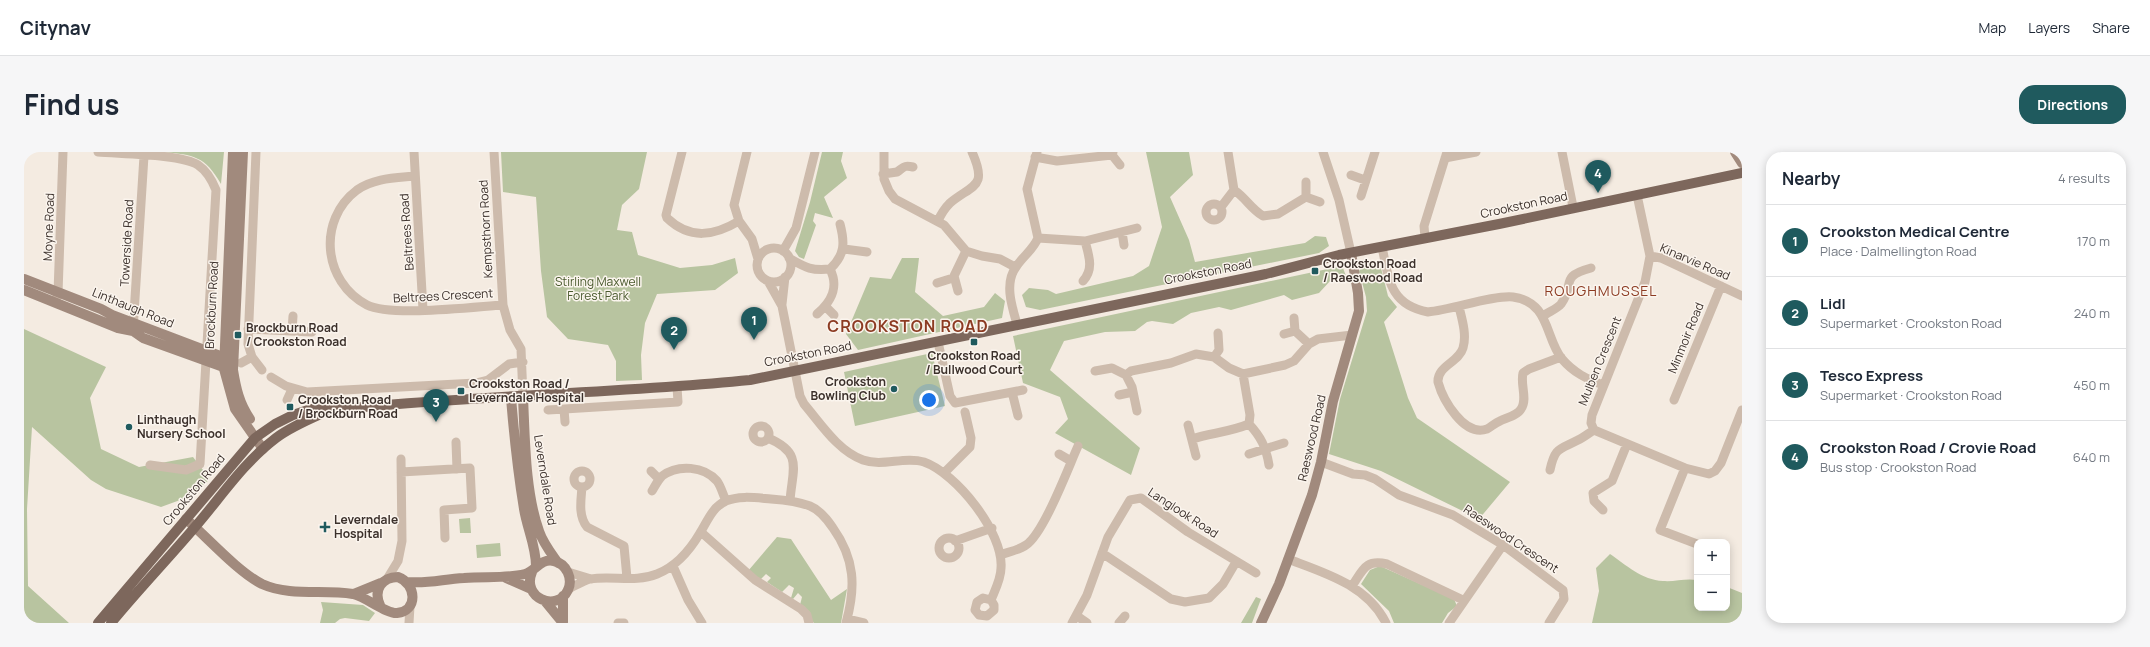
<!DOCTYPE html>
<html lang="en">
<head>
<meta charset="utf-8">
<style>
  :root { --surface:#fff; --page:#f6f6f7; --text:#1f2937; --muted:#747a83; --line:#e0e1e3; --accent:#1f5a5e }
  body { margin:0; font-family:Manrope,sans-serif; background:var(--page); color:var(--text) }
  .controls { position:absolute; right:12px; bottom:12px; display:grid; overflow:hidden; border-radius:8px; box-shadow:0 2px 10px #0003 }
  .controls button { width:36px; height:36px; display:grid; place-items:center; padding:0; border:0; border-bottom:1px solid var(--line); background:var(--surface); color:var(--text); font:20px sans-serif }
  .you { position:absolute; left:905px; top:248px; width:14px; height:14px; margin:-10px; border:3px solid #fff; border-radius:50%; background:#1a73e8; box-shadow:0 0 0 6px #1a73e833 }
  .badge { display:grid; place-items:center; width:26px; height:26px; border-radius:50%; background:var(--accent); color:#fff; font-size:13px; font-weight:700 }
  .pin { position:absolute; translate:-50% -33px; filter:drop-shadow(0 1px 2px #0008) }
  .pin::after { content:''; position:absolute; top:21px; width:14px; height:12px; background:inherit; clip-path:polygon(0 0,100% 0,50% 100%) }
  .list { margin:0; padding:0; list-style:none }
  h2 { display:flex; justify-content:space-between; align-items:center; height:52px; margin:0; padding:0 16px; font-size:17px }
  h2 small { font-size:13px; font-weight:400; color:var(--muted) }
  .list li { display:grid; grid-template-columns:26px 1fr auto; gap:12px; align-items:center; box-sizing:border-box; height:72px; padding:0 16px; border-top:1px solid var(--line) }
  .list b { display:block; font-size:15px; white-space:nowrap }
  .list p { margin:0; font-size:13px; white-space:nowrap; color:var(--muted) }
  .list em { font-size:13px; font-style:normal; color:var(--muted) }
  .map { position:relative; flex:none; width:1718px; height:471px; overflow:hidden; border-radius:16px }
  header { display:flex; align-items:center; gap:24px; box-sizing:border-box; height:56px; padding:0 20px; background:var(--surface); border-bottom:1px solid var(--line) }
  header strong { font-size:19px }
  nav { display:flex; gap:22px; margin-inline-start:auto; font-size:14px }
  .intro { display:flex; align-items:center; justify-content:space-between; box-sizing:border-box; height:96px; padding:0 24px }
  h1 { margin:0; font-size:28px }
  .button { padding:10px 18px; border-radius:16px; background:var(--accent); color:#fff; font-size:14px; font-weight:700 }
  main { display:flex; gap:24px; padding:0 24px }
  aside { flex:1; background:var(--surface); border-radius:16px; box-shadow:0 2px 10px #0003 }
  .map>svg:first-child { display:block }
  .green { fill:#b8c4a0 }
  .lines { fill:none; stroke-linecap:round; stroke-linejoin:round }
  .street { stroke:#cdbbac; stroke-width:9 }
  .secondary { stroke:#a18a7d; stroke-width:10 }
  .primary { stroke:#7d675c; stroke-width:10 }
  .poi-dot { fill:#1f5a5e; stroke:#fbf5ee; stroke-width:1.5 }
  .labels { text-anchor:middle; stroke-width:3; stroke-linejoin:round; paint-order:stroke }
  .street-label { font-size:12px; fill:#3b302b; stroke:#fbf5ee }
  .poi-label { font-size:12px; font-weight:bold; fill:#3b302b; stroke:#fbf5ee; text-anchor:start }
  .park-label { font-size:12px; fill:#4a5a2e; stroke:#fbf5ee }
  .quarter-label { font-size:14px; letter-spacing:1px; fill:#8c3b22; stroke:#fbf5ee }
  .district-label { font-size:16px; font-weight:bold; letter-spacing:1px; fill:#8c3b22; stroke:#fbf5ee }
</style>
</head>
<body>
<header>
<strong>Citynav</strong>
<nav><a>Map</a><a>Layers</a><a>Share</a></nav>
</header>
<div class="intro"><h1>Find us</h1><a class="button">Directions</a></div>
<main>
<div class="map">
<svg width="1718" height="471" viewBox="0 0 1718 471">
  <rect width="100%" height="100%" fill="#f4ebe1"/>
  <path class="green" d="M 139,0 L 200,0 L 197,32 C 181,4 170,3 139,0 Z
    M 477,0 L 623,0 L 615,37 L 598,53 L 593,78 L 608,80 L 614,103 L 656,116 L 688,113 L 711,106 L 714,121 L 691,138 L 633,142 L 621,171 L 617,203 L 618,228 L 592,229 L 592,209 L 584,193 L 544,187 L 523,165 L 517,119 L 512,45 L 479,40 Z
    M 798,0 L 819,0 L 817,9 L 823,26 L 800,45 L 809,66 L 791,61 L 789,69 L 792,73 L 780,107 L 775,105 L 771,99 L 786,50 Z
    M 1122,0 L 1165,0 L 1169,23 L 1146,45 L 1165,88 L 1171,110 L 1281,91 L 1291,84 L 1302,85 L 1305,94 L 1295,101 L 1016,158 L 1002,155 L 998,143 L 1005,136 L 1024,138 L 1032,142 L 1109,124 L 1125,114 L 1138,75 Z
    M 878,106 L 895,106 L 891,140 L 919,164 L 960,155 L 971,141 L 981,149 L 978,166 L 834,198 L 822,182 L 846,125 L 867,127 Z
    M 1350,109 L 1356,112 L 1364,144 L 1373,155 L 1360,170 L 1384,246 L 1393,266 L 1486,330 L 1455,367 L 1357,319 L 1305,302 L 1316,247 L 1343,159 L 1342,145 L 1335,119 L 1341,111 Z
    M 1313,115 L 1319,116 L 1322,124 L 1307,128 L 1295,141 L 1268,148 L 1260,143 L 1207,158 L 1195,155 L 1167,161 L 1149,172 L 1128,169 L 1123,170 L 1111,179 L 1081,180 L 1040,189 L 1026,218 L 1116,296 L 1107,323 L 1031,281 L 1044,267 L 1036,245 L 999,231 L 989,184 Z
    M 0,177 L 82,215 L 66,246 L 77,297 L 115,315 L 169,305 L 186,327 L 167,344 L 137,355 L 82,337 L 67,328 L 8,275 L 3,357 L 4,434 L 45,471 L 0,471 Z
    M 908,201 L 921,254 L 831,274 L 820,220 Z
    M 446,366 L 447,381 L 436,381 L 435,367 Z
    M 753,385 L 767,387 L 807,448 L 823,437 L 817,471 L 790,471 L 776,453 L 778,445 L 774,441 L 769,447 L 767,446 L 770,436 L 765,433 L 758,440 L 743,430 L 747,426 L 742,422 L 736,428 L 724,419 Z
    M 476,391 L 477,404 L 453,406 L 452,393 Z
    M 1586,402 C 1602,413 1618,428 1639,429 C 1651,430 1661,426 1673,428 L 1673,456 L 1703,456 L 1703,435 L 1718,441 L 1718,471 L 1568,471 L 1575,439 L 1572,416 Z
    M 1356,414 L 1430,447 L 1433,454 L 1424,461 L 1418,471 L 1370,471 L 1365,459 L 1337,432 L 1346,418 Z
    M 1232,445 L 1237,447 L 1228,471 L 1217,471 Z
    M 297,450 L 339,453 L 351,461 L 345,469 L 321,466 L 316,467 L 311,471 L 296,471 L 299,458 Z"/>
  <g class="lines">
    <path class="street" d="M 74,0 C 96,2 158,2 174,13 C 183,19 188,28 192,38 L 176,312 L 162,318 L 126,313
      M 232,0 L 224,192 L 228,205 L 238,218
      M 390,0 L 399,158
      M 470,0 L 479,153 L 486,178 L 497,197 L 499,245
      M 658,0 L 642,63 L 643,66 C 666,88 690,84 715,69
      M 723,0 L 710,53 L 715,69 L 728,87 L 734,107
      M 860,0 L 860,27 L 865,39 L 871,47 L 920,73 L 942,99 L 958,104 L 976,107 L 991,115
      M 1089,0 L 1088,3 L 1096,13
      M 1204,0 L 1210,38 C 1222,46 1226,56 1239,64 L 1254,62 L 1282,45
      M 1299,0 L 1315,48 L 1327,101
      M 1538,0 L 1549,55
      M 1011,5 L 1033,9 L 1088,3
      M 1421,6 L 1452,0
      M 859,22 L 873,20 C 880,15 880,13 889,15
      M 1327,23 L 1341,28
      M 391,24 C 371,26 350,26 333,38 C 293,68 299,130 343,153 C 367,165 449,155 479,153
      M 1282,30 L 1282,45 L 1296,50
      M 1613,43 L 1626,104 L 1637,106 L 1718,144
      M 1337,44 L 1351,0
      M1182 60a8 8 0 1 1 16 0a8 8 0 1 1-16 0Z
      M 1197,55 L 1210,38
      M 914,69 C 917,62 921,56 926,51 C 949,32 964,36 948,0
      M 1098,80 L 1100,93
      M 1014,86 L 1061,89 L 1113,76
      M 1401,86 L 1400,74 L 1423,0
      M 1358,95 C 1365,128 1366,153 1404,160 C 1428,158 1468,143 1489,145 C 1526,150 1521,186 1538,207 C 1550,221 1563,227 1579,233
      M733 113a17 17 0 1 1 34 0a17 17 0 1 1-34 0Z
      M 820,97 L 843,100
      M 759,99 L 772,76 L 791,0
      M 1626,104 L 1621,130 L 1568,263 L 1567,271 L 1570,278 L 1661,316 L 1685,322 L 1691,319 L 1697,311 L 1718,258
      M 765,106 C 781,115 786,119 806,117 C 821,103 821,91 816,72
      M 744,129 L 758,154 L 776,244 L 780,252 C 797,272 814,299 839,308 C 859,315 880,304 900,310 C 932,321 980,381 977,416 C 977,427 971,438 967,448 L 970,453 L 970,458 L 963,464 L 955,463 L 951,458 L 953,450 L 959,446 L 967,448
      M 1059,129 C 1070,117 1065,104 1061,89
      M 913,131 L 929,126
      M 934,139 L 930,124 L 942,99
      M 31,150 L 34,141 L 39,0
      M 758,152 L 761,125
      M 802,155 L 810,163
      M 1435,155 C 1438,167 1443,183 1439,196 C 1435,210 1413,214 1414,230 C 1419,248 1440,285 1463,277 C 1467,275 1471,271 1476,269 C 1482,266 1494,263 1497,257 C 1504,247 1496,233 1499,221 L 1505,217 L 1537,205
      M 793,162 C 808,149 815,135 806,117
      M 1519,164 C 1524,160 1533,157 1537,152 C 1552,132 1534,125 1567,116
      M 1270,166 L 1271,179 L 1285,192
      M 993,172 C 988,155 980,131 992,115 C 999,104 1009,98 1014,86 L 1003,37 L 1013,0
      M 224,177 L 288,180
      M 109,178 L 120,4
      M 268,179 L 269,164
      M 1260,182 L 1271,179
      M 914,190 L 926,244 L 931,251 L 999,238
      M 1190,205 L 1195,198 L 1194,181
      M 217,211 L 228,205
      M 1071,219 L 1088,216 L 1102,223
      M 247,225 L 262,234 L 283,240 L 452,231 L 464,228 L 485,212 L 499,210
      M 988,240 L 994,264
      M 1095,243 L 1109,240
      M 263,248 L 268,237
      M 1650,248 L 1697,134
      M 540,257 L 541,270
      M 524,258 L 654,250 L 653,235
      M 1113,259 L 1108,235 L 1102,223 L 1107,219 L 1147,211 L 1172,202 L 1190,205 L 1205,216 L 1219,222 L 1261,213 L 1270,209 L 1285,192 L 1294,187 L 1328,183
      M 1225,272 C 1237,285 1242,295 1245,313
      M 1164,273 L 1172,304
      M729 282a8 8 0 1 1 16 0a8 8 0 1 1-16 0Z
      M 744,286 C 780,301 768,318 766,349
      M 1168,287 C 1187,281 1206,280 1225,272 L 1226,263 L 1219,222
      M 432,290 L 433,317
      M 1035,302 L 1047,309
      M 1225,302 L 1260,291
      M 1297,310 L 1329,322 L 1341,323 L 1351,327 L 1375,343 L 1429,363 L 1479,393 L 1539,438 L 1540,447 L 1525,471
      M 1661,316 L 1636,378 L 1673,392
      M 1526,318 C 1531,295 1535,298 1554,288 C 1559,286 1565,281 1570,278
      M550 327a8 8 0 1 1 16 0a8 8 0 1 1-16 0Z
      M 627,319 L 635,327
      M 377,320 L 446,316 L 448,356 L 420,358 L 421,386
      M 920,321 L 946,295 L 947,286 L 941,260
      M 558,335 C 557,348 554,364 563,375 L 600,394 L 603,426
      M 628,339 C 631,334 634,328 638,324 C 654,312 680,314 693,329 C 697,334 699,343 702,349
      M 1579,358 L 1570,349 L 1569,341 L 1588,329 L 1603,292
      M 677,380 L 731,428 L 777,457 L 783,463 L 785,471
      M915 396a10 10 0 1 1 20 0a10 10 0 1 1-20 0Z
      M 931,389 L 968,376
      M 1078,401 L 1147,447 L 1161,450 L 1185,446 L 1199,432 L 1212,410
      M 976,403 C 984,400 995,398 1002,393 C 1020,381 1044,316 1054,294
      M 1264,407 C 1301,421 1343,433 1362,471
      M 649,414 L 664,448 L 678,471
      M 544,420 L 567,427
      M 363,427 L 374,409 L 378,389 L 377,307
      M 1328,434 C 1339,418 1341,407 1363,412 L 1439,448
      M 544,437 C 551,434 559,429 566,427 C 588,423 611,431 633,422 C 651,415 666,398 676,381 C 683,370 688,355 702,349 C 715,343 734,346 747,347 C 760,348 773,349 786,354 C 796,358 803,367 809,376 C 831,407 832,435 822,471
      M 1053,464 L 1063,471
      M 823,467 L 840,471
      M 385,471 L 386,454
      M 594,471 L 600,471
      M 1048,471 L 1063,443 L 1084,385 L 1106,348 L 1117,346 L 1164,380 L 1232,421
      M 1095,471 L 1101,464
      M 1425,471 L 1479,393"/>
    <path class="secondary" d="M 209,0 L 200,217 L 211,257 L 239,297
      M 219,0 L 209,218 C 212,236 215,251 226,267
      M 1711,0 L 1718,11
      M 0,127 L 77,157 L 88,163 L 204,207
      M 0,138 L 94,176 L 109,179 L 119,186 L 205,217
      M 499,245 C 501,287 501,340 515,379 C 519,391 527,401 534,411
      M 487,246 C 490,283 494,320 500,357 C 503,376 512,394 512,414
      M 162,367 C 184,386 214,420 238,432 C 267,445 299,437 329,442 C 342,445 363,462 373,461 C 394,459 393,432 374,425 C 358,425 349,438 356,453
      M 482,426 L 507,437
      M 383,430 C 405,432 419,427 440,426 C 461,424 481,427 501,422 C 512,419 516,406 530,409 C 543,412 549,427 544,438 C 533,461 497,446 508,420
      M 330,442 L 357,431
      M 521,449 L 539,471
      M 539,470 L 539,444
      M 1237,471 L 1255,432 L 1288,343 L 1297,310 L 1309,249 L 1335,159 L 1334,141 L 1327,101"/>
    <path class="primary" d="M 74,471 L 231,286 L 251,272 L 269,263 L 287,257 L 308,258 C 447,243 587,242 726,228 L 1242,122 L 1315,103 L 1475,72 L 1718,21
      M 87,471 C 114,438 143,408 171,375 C 197,345 219,311 252,286 C 268,274 288,266 306,258"/>
  </g>
  <g class="poi-dot">
    <rect x="1287" y="115" width="8" height="8" rx="2"/>
    <rect x="210" y="179" width="8" height="8" rx="2"/>
    <rect x="946" y="186" width="8" height="8" rx="2"/>
    <circle cx="870" cy="237" r="4"/>
    <rect x="433" y="235" width="8" height="8" rx="2"/>
    <rect x="262" y="251" width="8" height="8" rx="2"/>
    <circle cx="105" cy="275" r="4"/>
    <path d="M299 369h4v4h4v4h-4v4h-4v-4h-4v-4h4z"/>
  </g>
  <g class="labels">
    <g class="street-label">
      <text transform="translate(1500 53) rotate(-12)" y="4">Crookston Road</text>
      <text transform="translate(25 75) rotate(-88)" y="4">Moyne Road</text>
      <text transform="translate(462 77) rotate(-93)" y="4">Kempsthorn Road</text>
      <text transform="translate(383 80) rotate(-94)" y="4">Beltrees Road</text>
      <text transform="translate(103 91) rotate(-87)" y="4">Towerside Road</text>
      <text transform="translate(1671 110) rotate(23)" y="4">Kinarvie Road</text>
      <text transform="translate(1184 120) rotate(-11)" y="4">Crookston Road</text>
      <text transform="translate(419 144) rotate(-3)" y="4">Beltrees Crescent</text>
      <text transform="translate(188 153) rotate(-87)" y="4">Brockburn Road</text>
      <text transform="translate(109 156) rotate(22)" y="4">Linthaugh Road</text>
      <text transform="translate(1662 186) rotate(-68)" y="4">Minmoir Road</text>
      <text transform="translate(784 202) rotate(-11)" y="4">Crookston Road</text>
      <text transform="translate(1576 209) rotate(-68)" y="4">Mulben Crescent</text>
      <text transform="translate(1288 286) rotate(-77)" y="4">Raeswood Road</text>
      <text transform="translate(521 328) rotate(81)" y="4">Leverndale Road</text>
      <text transform="translate(170 338) rotate(-50)" y="4">Crookston Road</text>
      <text transform="translate(1159 361) rotate(33)" y="4">Langlook Road</text>
      <text transform="translate(1487 387) rotate(34)" y="4">Raeswood Crescent</text>
    </g>
    <g class="poi-label">
      <text x="1299" y="116">Crookston Road<tspan x="1299" dy="14">/ Raeswood Road</tspan></text>
      <text x="222" y="180">Brockburn Road<tspan x="222" dy="14">/ Crookston Road</tspan></text>
      <text x="950" y="208" text-anchor="middle">Crookston Road<tspan x="950" dy="14">/ Bullwood Court</tspan></text>
      <text x="862" y="234" text-anchor="end">Crookston<tspan x="862" dy="14">Bowling Club</tspan></text>
      <text x="445" y="236">Crookston Road /<tspan x="445" dy="14">Leverndale Hospital</tspan></text>
      <text x="274" y="252">Crookston Road<tspan x="274" dy="14">/ Brockburn Road</tspan></text>
      <text x="113" y="272">Linthaugh<tspan x="113" dy="14">Nursery School</tspan></text>
      <text x="310" y="372">Leverndale<tspan x="310" dy="14">Hospital</tspan></text>
    </g>
    <g class="park-label">
      <text x="574" y="134">Stirling Maxwell<tspan x="574" dy="14">Forest Park</tspan></text>
    </g>
    <g class="quarter-label">
      <text x="1577" y="144">ROUGHMUSSEL</text>
    </g>
    <g class="district-label">
      <text x="884" y="180">CROOKSTON ROAD</text>
    </g>
  </g>
</svg>
<div class="controls">
<button>+</button>
<button>−</button>
</div>
<div class="you"></div>
<div class="pin badge" style="left:730px;top:188px">1</div>
<div class="pin badge" style="left:650px;top:198px">2</div>
<div class="pin badge" style="left:412px;top:270px">3</div>
<div class="pin badge" style="left:1574px;top:41px">4</div>
</div>
<aside>
<h2>Nearby<small>4 results</small></h2>
<ul class="list">
<li><span class="badge">1</span><div><b>Crookston Medical Centre</b><p>Place · Dalmellington Road</p></div><em>170 m</em></li>
<li><span class="badge">2</span><div><b>Lidl</b><p>Supermarket · Crookston Road</p></div><em>240 m</em></li>
<li><span class="badge">3</span><div><b>Tesco Express</b><p>Supermarket · Crookston Road</p></div><em>450 m</em></li>
<li><span class="badge">4</span><div><b>Crookston Road / Crovie Road</b><p>Bus stop · Crookston Road</p></div><em>640 m</em></li>
</ul>
</aside>
</main>
</body>
</html>
